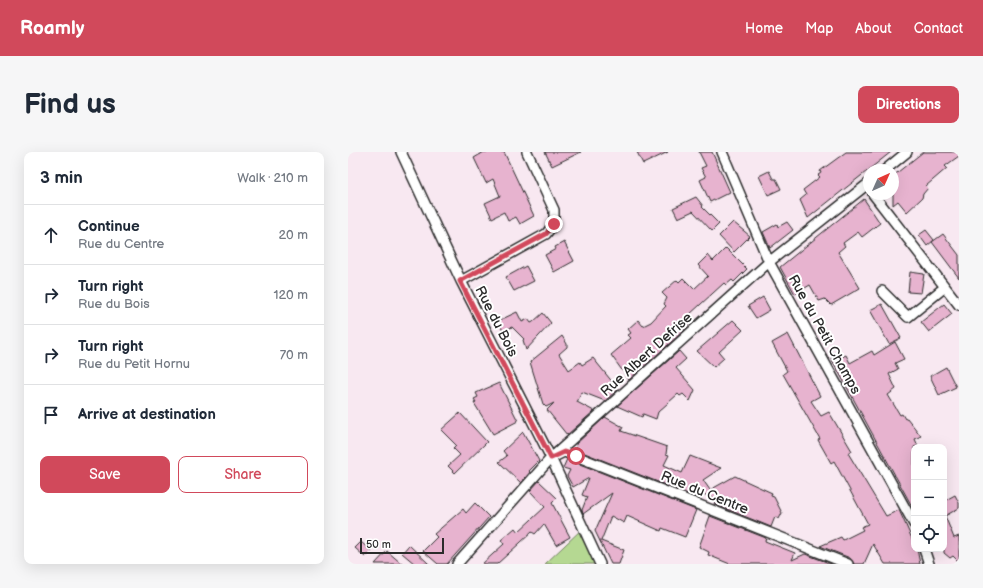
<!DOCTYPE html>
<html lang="en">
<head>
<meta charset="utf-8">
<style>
  :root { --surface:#fff; --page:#f6f6f7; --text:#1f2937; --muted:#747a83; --line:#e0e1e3; --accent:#d1495b }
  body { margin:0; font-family:"Balsamiq Sans",sans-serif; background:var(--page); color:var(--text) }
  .controls { position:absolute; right:12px; bottom:12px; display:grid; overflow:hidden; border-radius:8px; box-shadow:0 4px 16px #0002 }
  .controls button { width:36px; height:36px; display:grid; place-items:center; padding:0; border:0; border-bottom:1px solid var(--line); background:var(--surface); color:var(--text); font:20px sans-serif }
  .compass { position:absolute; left:515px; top:12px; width:36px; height:36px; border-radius:50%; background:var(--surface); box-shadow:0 4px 16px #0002; rotate:45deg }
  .scale { position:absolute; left:12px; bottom:10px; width:84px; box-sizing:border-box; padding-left:4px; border:2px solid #2b2b2b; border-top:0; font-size:11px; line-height:14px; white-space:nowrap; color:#2b2b2b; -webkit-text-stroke:3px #fff; paint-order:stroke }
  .stop { position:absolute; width:12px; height:12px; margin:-9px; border:3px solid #d1495b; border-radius:50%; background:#fff }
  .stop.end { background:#d1495b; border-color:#fff; box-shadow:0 1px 4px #0008 }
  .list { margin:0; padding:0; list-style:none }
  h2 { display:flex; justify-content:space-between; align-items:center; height:52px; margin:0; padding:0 16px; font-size:17px }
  h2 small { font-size:13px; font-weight:400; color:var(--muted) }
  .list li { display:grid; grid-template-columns:26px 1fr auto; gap:12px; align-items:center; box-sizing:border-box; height:60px; padding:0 16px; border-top:1px solid var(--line) }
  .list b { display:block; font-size:15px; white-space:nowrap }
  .list p { margin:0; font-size:13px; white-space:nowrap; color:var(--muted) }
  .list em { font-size:13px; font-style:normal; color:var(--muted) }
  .actions { display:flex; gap:8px; padding:12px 16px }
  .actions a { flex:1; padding:9px 0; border:1px solid var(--accent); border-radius:8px; text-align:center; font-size:14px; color:var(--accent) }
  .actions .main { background:var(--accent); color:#fff }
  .icon { flex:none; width:22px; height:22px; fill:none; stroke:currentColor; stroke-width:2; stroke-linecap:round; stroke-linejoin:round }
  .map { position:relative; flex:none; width:611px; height:412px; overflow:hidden; border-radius:8px }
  header { display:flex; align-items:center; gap:24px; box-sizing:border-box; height:56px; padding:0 20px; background:var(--accent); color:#fff }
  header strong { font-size:19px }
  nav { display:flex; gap:22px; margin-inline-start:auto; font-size:14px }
  .intro { display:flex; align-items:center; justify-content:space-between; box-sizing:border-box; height:96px; padding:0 24px }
  h1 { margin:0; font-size:28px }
  .button { padding:10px 18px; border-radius:8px; background:var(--accent); color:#fff; font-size:14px; font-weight:700 }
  main { display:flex; gap:24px; padding:0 24px }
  aside { flex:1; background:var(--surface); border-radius:8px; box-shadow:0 4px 16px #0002 }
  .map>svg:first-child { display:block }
  .green { fill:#b5d892; stroke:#70825e }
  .building { fill:#e7b3cf; stroke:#2b2b2b }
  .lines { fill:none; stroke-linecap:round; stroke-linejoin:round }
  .street-casing { stroke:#2b2b2b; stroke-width:12 }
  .street { stroke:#fff; stroke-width:9 }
  .route { stroke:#d1495b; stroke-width:5 }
  .labels { text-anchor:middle; stroke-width:4; stroke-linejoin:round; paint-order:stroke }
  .street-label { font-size:14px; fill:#2b2b2b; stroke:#fff }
</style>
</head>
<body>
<header>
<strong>Roamly</strong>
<nav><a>Home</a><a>Map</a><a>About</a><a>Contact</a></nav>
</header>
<div class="intro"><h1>Find us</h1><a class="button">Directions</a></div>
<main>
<aside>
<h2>3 min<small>Walk · 210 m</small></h2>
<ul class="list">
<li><svg class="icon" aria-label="ahead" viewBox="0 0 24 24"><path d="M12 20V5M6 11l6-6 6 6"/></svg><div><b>Continue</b><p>Rue du Centre</p></div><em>20 m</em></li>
<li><svg class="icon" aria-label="right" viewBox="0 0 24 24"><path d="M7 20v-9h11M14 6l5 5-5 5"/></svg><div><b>Turn right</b><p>Rue du Bois</p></div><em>120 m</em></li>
<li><svg class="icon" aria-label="right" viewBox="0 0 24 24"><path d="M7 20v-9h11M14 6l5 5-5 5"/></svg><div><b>Turn right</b><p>Rue du Petit Hornu</p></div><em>70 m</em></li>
<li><svg class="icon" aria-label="arrive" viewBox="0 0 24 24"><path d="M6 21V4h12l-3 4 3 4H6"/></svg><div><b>Arrive at destination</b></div></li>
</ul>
<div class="actions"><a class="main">Save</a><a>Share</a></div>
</aside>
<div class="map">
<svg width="611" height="412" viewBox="0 0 611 412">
  <rect width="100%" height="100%" fill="#f8e8f1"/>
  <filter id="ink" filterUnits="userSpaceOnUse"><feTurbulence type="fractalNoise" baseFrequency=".025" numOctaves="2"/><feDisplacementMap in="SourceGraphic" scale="8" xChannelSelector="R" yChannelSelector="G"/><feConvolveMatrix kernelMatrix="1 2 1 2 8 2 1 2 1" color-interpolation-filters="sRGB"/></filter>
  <g filter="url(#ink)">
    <path class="green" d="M 235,376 L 252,412 L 197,412 Z"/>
    <path class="building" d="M 136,0 L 156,0 L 186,64 L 172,72 L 168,65 L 160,69 L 156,60 L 144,66 L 137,51 L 152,44 L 145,27 L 138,31 L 126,6 Z
      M 197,0 L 233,0 L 204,14 Z
      M 289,0 L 320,0 L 295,12 Z
      M 351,0 L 364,0 L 382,40 L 362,50 L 352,28 L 358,25 L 353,16 L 358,14 Z
      M 498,0 L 543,0 L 460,66 L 452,48 L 458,43 L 455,38 L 472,25 L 470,23 L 473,21 L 472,19 Z
      M 575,0 L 611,0 L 611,4 L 597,14 L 599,16 L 578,34 L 580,36 L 575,42 L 574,46 L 559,60 L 550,49 L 545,53 L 545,24 Z
      M 421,19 L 425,27 L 428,27 L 433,37 L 420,43 L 411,24 Z
      M 348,45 L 355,54 L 354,55 L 371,72 L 364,79 L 345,59 L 330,66 L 325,56 Z
      M 516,47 L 532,71 L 514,85 L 510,80 L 495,91 L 497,94 L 490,100 L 512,136 L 483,153 L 477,147 L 471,149 L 462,133 L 447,142 L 432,115 Z
      M 385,70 L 402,84 L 386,100 L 371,84 Z
      M 439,70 L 445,78 L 422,96 L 415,80 L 429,72 L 430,75 Z
      M 578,78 L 586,88 L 579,94 L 571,83 Z
      M 595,82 L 611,103 L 611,126 L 584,90 Z
      M 216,90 L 226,109 L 206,120 L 197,103 L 208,97 L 207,95 Z
      M 378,96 L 399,117 L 386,130 L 384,128 L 378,133 L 376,131 L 341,163 L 346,167 L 329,185 L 281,228 L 263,203 L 283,186 L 280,183 L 283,181 L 280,177 L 290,168 L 295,174 L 303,170 L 318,154 L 316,152 L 319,146 L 314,141 L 329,128 L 331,130 L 335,126 L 346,137 L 360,124 L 350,113 L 360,103 L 365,109 Z
      M 178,114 L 186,129 L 166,139 L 158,125 Z
      M 562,120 L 576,122 L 573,141 L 560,140 Z
      M 415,145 L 422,158 L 408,166 L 400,154 Z
      M 534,152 L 553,186 L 541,192 L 522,158 Z
      M 596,152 L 604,162 L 581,180 L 573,170 Z
      M 169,160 L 174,170 L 180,167 L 183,171 L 185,170 L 195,161 L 203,171 L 178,198 L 175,188 L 176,187 L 164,175 L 155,179 L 150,169 Z
      M 385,168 L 395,178 L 371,200 L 376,206 L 366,215 L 349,199 Z
      M 440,182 L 472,244 L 463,249 L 473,264 L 481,260 L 504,299 L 500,301 L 538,364 L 551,358 L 566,391 L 566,397 L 569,397 L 572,412 L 537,412 L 525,392 L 516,412 L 506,412 L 502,406 L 472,394 L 493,385 L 495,388 L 515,378 L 513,375 L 520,372 L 486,309 L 483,311 L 470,288 L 472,287 L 435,222 L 439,219 L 424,191 Z
      M 214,184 L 219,192 L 219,195 L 211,202 L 221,218 L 232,210 L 234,213 L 245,206 L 270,237 L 257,249 L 234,240 L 229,250 L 246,259 L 219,283 L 199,258 L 206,251 L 198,255 L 195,252 L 182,210 Z
      M 547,190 L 556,207 L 547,211 L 550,217 L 541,222 L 548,237 L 540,243 L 552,263 L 554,262 L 557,267 L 559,266 L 573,284 L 567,287 L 570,294 L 566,295 L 566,358 L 483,206 L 492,201 L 494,205 L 498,203 L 502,211 L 524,199 L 526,203 Z
      M 331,199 L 338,207 L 328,216 L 347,238 L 342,249 L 335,242 L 332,244 L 330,242 L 310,260 L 308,267 L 295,262 L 294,265 L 269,254 Z
      M 598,215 L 608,235 L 591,243 L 582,224 Z
      M 151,231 L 170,269 L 145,282 L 126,251 L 128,250 L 126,247 L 130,245 L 128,241 Z
      M 112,261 L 139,290 L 107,321 L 100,314 L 112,303 L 105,296 L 108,293 L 93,278 Z
      M 257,265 L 275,275 L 273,279 L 319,295 L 318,302 L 321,303 L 316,313 L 334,321 L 342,304 L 373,316 L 355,328 L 362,338 L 387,324 L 424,341 L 423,344 L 426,345 L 434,361 L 431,367 L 427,365 L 423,375 L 366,352 L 368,347 L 355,342 L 353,347 L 229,298 L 228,292 Z
      M 175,280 L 191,309 L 181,319 L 182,320 L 173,331 L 151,310 L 159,304 L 155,299 Z
      M 219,307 L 348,358 L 337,385 L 314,376 L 313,379 L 279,364 L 276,371 L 263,364 L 253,389 L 276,398 L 271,412 L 263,412 L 247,379 L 264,341 L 235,362 L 234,358 L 239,345 L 234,343 L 241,326 L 225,335 L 219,324 L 222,318 L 215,316 Z
      M 191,329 L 209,346 L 204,351 L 222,385 L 208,393 L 196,372 L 187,382 L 184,380 L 149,412 L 134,412 L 156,392 L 153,388 L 167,376 L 170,380 L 197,355 L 182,339 Z
      M 607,343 L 611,351 L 611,356 L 597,364 L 606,386 L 611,384 L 611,410 L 605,404 L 602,406 L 596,401 L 596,349 Z
      M 127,351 L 141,365 L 99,412 L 90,412 L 75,399 L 89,385 L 86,382 L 115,357 L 118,361 Z
      M 362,364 L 418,386 L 417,389 L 447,401 L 444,408 L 457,402 L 484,412 L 382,412 L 360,403 L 361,400 L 351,395 Z
      M 13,390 L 23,399 L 17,405 L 7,396 Z
      M 61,393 L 81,412 L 67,412 L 54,401 Z
      M 39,399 L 54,412 L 27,412 Z"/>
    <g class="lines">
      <defs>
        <path id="street" d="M 53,0 L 113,129 L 203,306 L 252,412
          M 374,0 L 421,110 L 566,372
          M 537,18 L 559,0
          M 525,42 L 611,153
          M 113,129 L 198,82 L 206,72 L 206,58 L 179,0
          M 534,139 L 560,165 L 597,135
          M 208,304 L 216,300 L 228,304 L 500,412
          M 576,397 L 581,412
          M 109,412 L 203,306 L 421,110 L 521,31"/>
      </defs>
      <use href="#street" class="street-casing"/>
      <use href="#street" class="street"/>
    </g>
  </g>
  <g class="lines" filter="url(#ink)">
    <path class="route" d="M 206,72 L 198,82 L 112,129 L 203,306 L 216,300 L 228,304"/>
  </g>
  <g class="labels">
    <g class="street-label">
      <text transform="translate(149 169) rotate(63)" y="5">Rue du Bois</text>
      <text transform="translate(477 182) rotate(61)" y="5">Rue du Petit Champs</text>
      <text transform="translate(298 202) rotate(-42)" y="5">Rue Albert Defrise</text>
      <text transform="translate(357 340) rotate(22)" y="5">Rue du Centre</text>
    </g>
  </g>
</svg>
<div class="controls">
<button>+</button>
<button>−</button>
<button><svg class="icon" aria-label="locate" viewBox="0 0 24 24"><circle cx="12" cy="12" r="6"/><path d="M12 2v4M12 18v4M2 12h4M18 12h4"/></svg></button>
</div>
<svg class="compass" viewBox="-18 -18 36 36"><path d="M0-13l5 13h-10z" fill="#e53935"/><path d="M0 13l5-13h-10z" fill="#747a83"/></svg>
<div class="scale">50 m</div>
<div class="stop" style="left:228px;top:304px"></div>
<div class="stop end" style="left:206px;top:72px"></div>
</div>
</main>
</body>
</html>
